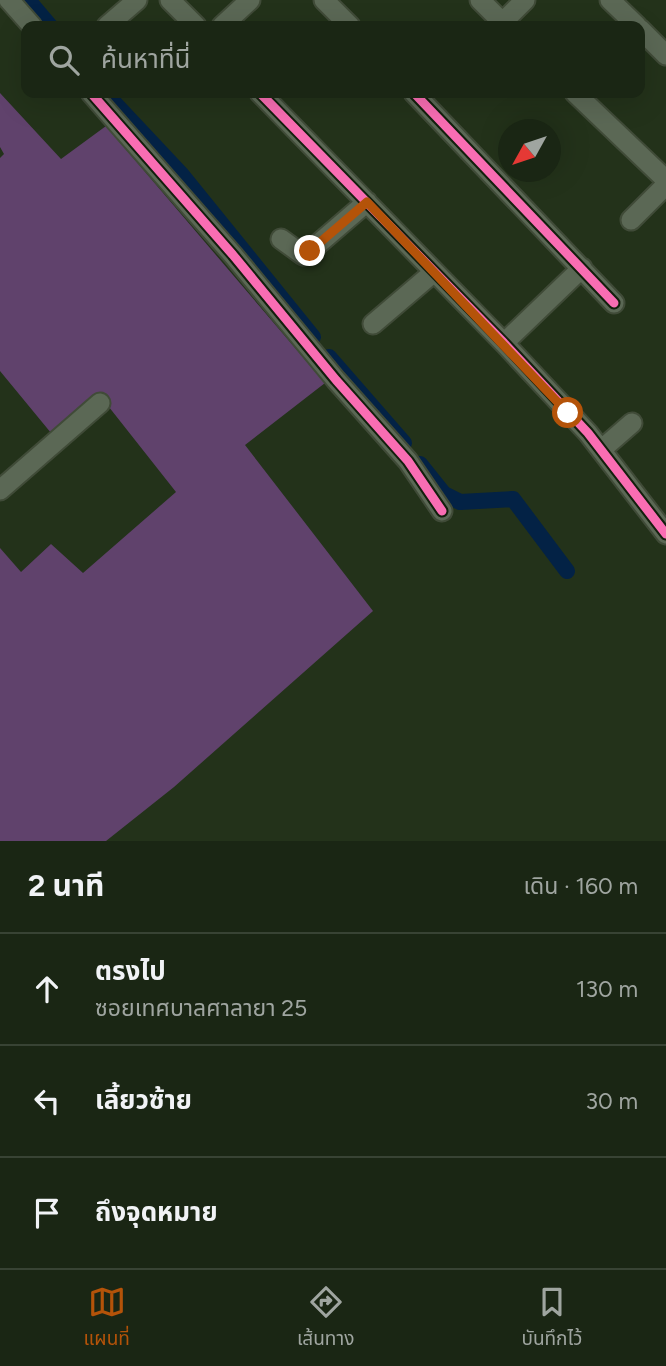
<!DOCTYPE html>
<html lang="th">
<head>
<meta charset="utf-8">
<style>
  :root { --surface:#1a2614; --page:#232e1d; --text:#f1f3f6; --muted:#9fa5a0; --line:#384334; --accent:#b45309 }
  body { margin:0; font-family:Figtree,"Noto Sans Thai",sans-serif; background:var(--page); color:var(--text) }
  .compass { position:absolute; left:498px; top:119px; width:63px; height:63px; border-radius:50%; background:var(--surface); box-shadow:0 7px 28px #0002; rotate:230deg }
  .stop { position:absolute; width:21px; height:21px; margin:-16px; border:5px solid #b45309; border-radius:50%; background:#fff }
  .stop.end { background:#b45309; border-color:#fff; box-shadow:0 2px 7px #0008 }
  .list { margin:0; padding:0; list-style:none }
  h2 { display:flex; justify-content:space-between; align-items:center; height:91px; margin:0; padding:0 28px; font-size:30px }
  h2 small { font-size:23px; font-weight:400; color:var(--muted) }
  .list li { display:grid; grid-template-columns:46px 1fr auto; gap:21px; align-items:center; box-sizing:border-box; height:112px; padding:0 28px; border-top:2px solid var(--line) }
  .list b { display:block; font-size:26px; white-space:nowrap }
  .list p { margin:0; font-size:23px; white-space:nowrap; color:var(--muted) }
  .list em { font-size:23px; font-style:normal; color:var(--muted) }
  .icon { flex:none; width:38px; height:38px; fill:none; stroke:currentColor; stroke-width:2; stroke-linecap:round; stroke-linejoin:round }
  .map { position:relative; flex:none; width:666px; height:841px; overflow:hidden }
  .search { position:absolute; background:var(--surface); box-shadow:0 7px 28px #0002; left:21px; right:21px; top:21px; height:77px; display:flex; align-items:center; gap:18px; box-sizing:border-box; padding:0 24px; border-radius:14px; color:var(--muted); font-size:26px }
  .sheet { height:427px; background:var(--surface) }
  nav { display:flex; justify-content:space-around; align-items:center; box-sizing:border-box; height:98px; border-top:2px solid var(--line); background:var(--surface); font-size:19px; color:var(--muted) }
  nav a { display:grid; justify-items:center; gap:4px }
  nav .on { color:var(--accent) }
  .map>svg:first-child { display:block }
  .green { fill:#60426c }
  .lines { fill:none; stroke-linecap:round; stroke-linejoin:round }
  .canal { stroke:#032245; stroke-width:16 }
  .minor-casing { stroke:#404b38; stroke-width:23 }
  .minor { stroke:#5b6855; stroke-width:19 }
  .cycleway-casing { stroke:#131f0d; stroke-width:13 }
  .cycleway { stroke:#f96db3; stroke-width:9 }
  .route { stroke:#b45309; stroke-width:9 }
</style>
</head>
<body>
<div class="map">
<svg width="666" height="841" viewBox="0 0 666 841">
  <rect width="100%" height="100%" fill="#23321a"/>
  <path class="green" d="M 0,93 L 61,159 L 106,126 L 325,383 L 245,445 L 373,611 L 174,787 L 106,841 L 0,841 L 0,548 L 21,572 L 51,544 L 83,573 L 176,492 L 105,402 L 56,439 L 0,371 L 0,158 L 4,154 L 0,147 Z"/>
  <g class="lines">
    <path class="canal" d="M 28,0 L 50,26
      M 105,93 L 182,175 L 313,337
      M 329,357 L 404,443
      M 420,464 L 444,494 L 460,502 L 513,499 L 567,571"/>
    <defs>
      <path id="minor" d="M 9,0 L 32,26
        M 170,0 L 196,26
        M 324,0 L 350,26
        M 480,0 L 506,26
        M 610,0 L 637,26
        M 107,26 L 137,0
        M 222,26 L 250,0
        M 499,26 L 525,0
        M 640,29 L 666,55
        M 91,93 L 233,255 L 336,380 L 408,461 L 442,511
        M 260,93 L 504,343 L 588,433 L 666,534
        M 414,93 L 614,303
        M 575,93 L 666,180
        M 631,220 L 666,185
        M 281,239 L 303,255 L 310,251 L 367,202
        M 373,324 L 434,272
        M 504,343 L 582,268
        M 601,450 L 632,423
        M 0,490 L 100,403"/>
    </defs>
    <use href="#minor" class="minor-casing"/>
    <use href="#minor" class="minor"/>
    <defs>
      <path id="cycleway" d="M 91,93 L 233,255 L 336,380 L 408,461 L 442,511
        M 260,93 L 504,343 L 588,433 L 666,534
        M 414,93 L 614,303"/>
    </defs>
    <use href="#cycleway" class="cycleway-casing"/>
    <use href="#cycleway" class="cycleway"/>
  </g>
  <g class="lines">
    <path class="route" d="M 310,251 L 367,202 L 568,413"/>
  </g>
</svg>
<svg class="compass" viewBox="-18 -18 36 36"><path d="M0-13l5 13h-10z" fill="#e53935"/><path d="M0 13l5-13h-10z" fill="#9fa5a0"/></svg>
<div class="stop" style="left:568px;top:413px"></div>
<div class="stop end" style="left:310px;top:251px"></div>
<div class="search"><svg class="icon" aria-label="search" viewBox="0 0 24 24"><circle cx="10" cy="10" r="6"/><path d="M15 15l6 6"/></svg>ค้นหาที่นี่</div>
</div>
<section class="sheet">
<h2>2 นาที<small>เดิน · 160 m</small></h2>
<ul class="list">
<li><svg class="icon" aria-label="ahead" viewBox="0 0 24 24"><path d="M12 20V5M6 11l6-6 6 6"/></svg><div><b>ตรงไป</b><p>ซอยเทศบาลศาลายา 25</p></div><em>130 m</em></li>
<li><svg class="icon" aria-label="left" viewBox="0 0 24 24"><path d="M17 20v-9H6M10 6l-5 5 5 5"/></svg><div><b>เลี้ยวซ้าย</b></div><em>30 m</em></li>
<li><svg class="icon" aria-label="arrive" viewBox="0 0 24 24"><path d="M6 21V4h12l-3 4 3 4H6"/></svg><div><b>ถึงจุดหมาย</b></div></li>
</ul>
</section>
<nav>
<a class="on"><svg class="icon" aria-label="map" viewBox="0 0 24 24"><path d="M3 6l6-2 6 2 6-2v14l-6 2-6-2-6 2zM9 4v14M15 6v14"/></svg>แผนที่</a>
<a><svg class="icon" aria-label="directions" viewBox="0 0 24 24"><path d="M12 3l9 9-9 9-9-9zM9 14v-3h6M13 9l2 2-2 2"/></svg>เส้นทาง</a>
<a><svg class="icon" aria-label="saved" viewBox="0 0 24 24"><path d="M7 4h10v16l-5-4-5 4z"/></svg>บันทึกไว้</a>
</nav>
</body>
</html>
